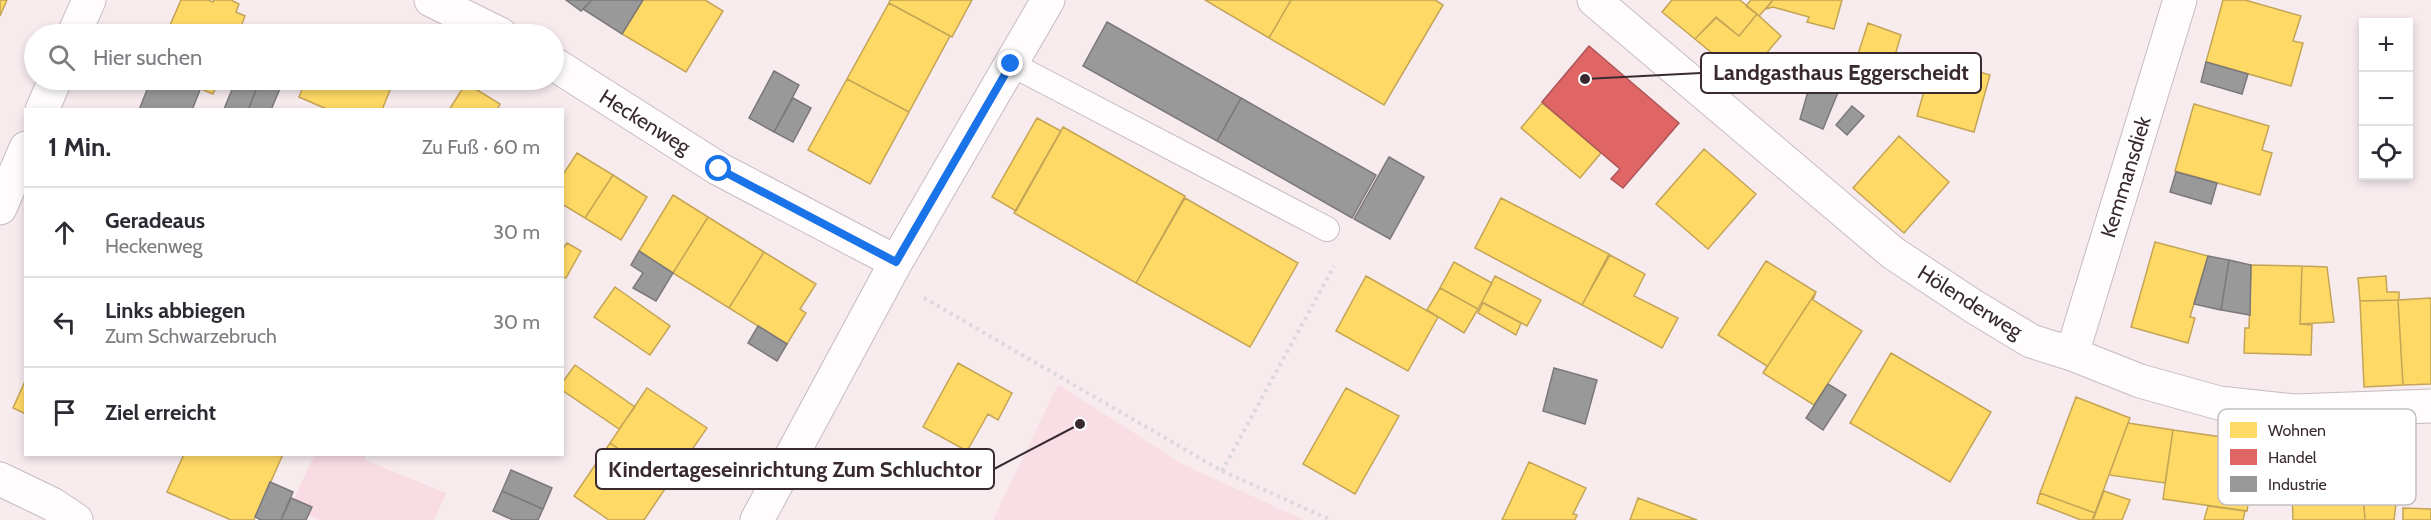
<!DOCTYPE html>
<html lang="de">
<head>
<meta charset="utf-8">
<style>
  :root { --surface:#fff; --page:#f7f7f7; --text:#2b2b33; --muted:#7c7c81; --line:#e1e1e2 }
  body { margin:0; font-family:Cabin,sans-serif; background:var(--page); color:var(--text) }
  .controls { position:absolute; right:18px; top:18px; display:grid; overflow:hidden; border-radius:0px; box-shadow:0 3px 9px #0003 }
  .controls button { width:54px; height:54px; display:grid; place-items:center; padding:0; border:0; border-bottom:2px solid var(--line); background:var(--surface); color:var(--text); font:30px sans-serif }
  .stop { position:absolute; width:18px; height:18px; margin:-14px; border:4px solid #1a73e8; border-radius:50%; background:#fff }
  .stop.end { background:#1a73e8; border-color:#fff; box-shadow:0 2px 6px #0008 }
  .list { margin:0; padding:0; list-style:none }
  h2 { display:flex; justify-content:space-between; align-items:center; height:78px; margin:0; padding:0 24px; font-size:26px }
  h2 small { font-size:20px; font-weight:400; color:var(--muted) }
  .list li { display:grid; grid-template-columns:39px 1fr auto; gap:18px; align-items:center; box-sizing:border-box; height:90px; padding:0 24px; border-top:2px solid var(--line) }
  .list b { display:block; font-size:22px; white-space:nowrap }
  .list p { margin:0; font-size:20px; white-space:nowrap; color:var(--muted) }
  .list em { font-size:20px; font-style:normal; color:var(--muted) }
  .icon { flex:none; width:33px; height:33px; fill:none; stroke:currentColor; stroke-width:2; stroke-linecap:round; stroke-linejoin:round }
  .map { position:relative; flex:none; width:2431px; height:520px; overflow:hidden }
  .search { position:absolute; background:var(--surface); box-shadow:0 3px 9px #0003; left:24px; top:24px; width:540px; height:66px; display:flex; align-items:center; gap:15px; box-sizing:border-box; padding:0 21px; border-radius:33px; color:var(--muted); font-size:22px }
  .panel { position:absolute; background:var(--surface); box-shadow:0 3px 9px #0003; left:24px; top:108px; width:540px; height:348px; border-radius:0px }
  .map>svg:first-child { display:block }
  .built { fill:#f9dee6 }
  .garden { fill:#f9dbe4 }
  .homes { fill:#ffd966; stroke:#c4a456; stroke-width:1.5 }
  .shops { fill:#e06666; stroke:#ae5456; stroke-width:1.5 }
  .industry { fill:#999; stroke:#7c7879; stroke-width:1.5 }
  .lines { fill:none; stroke-linecap:round; stroke-linejoin:round }
  .service-casing { stroke:#c8bbbf; stroke-width:26 }
  .minor-casing { stroke:#c8bbbf; stroke-width:35 }
  .path { stroke:#dcd8da; stroke-width:4; stroke-dasharray:3 4.5; stroke-linecap:butt }
  .service { stroke:#fefcfc; stroke-width:24 }
  .minor { stroke:#fefcfc; stroke-width:33 }
  .route { stroke:#1a73e8; stroke-width:8 }
  .labels { text-anchor:middle; stroke-width:6; stroke-linejoin:round; paint-order:stroke }
  .street-label { font-size:21px; fill:#392a2f; stroke:#fff }
  .key { fill:#fff; stroke:#c4bfc1; stroke-width:1.5 }
  .key-label { font-size:16px; fill:#392a2f }
  .leader { fill:none; stroke:#392a2f; stroke-width:2 }
  .callout-dot { fill:#392a2f; stroke:#fff; stroke-width:2 }
  .callout { fill:#fff; stroke:#392a2f; stroke-width:2 }
  .callout-label { font-size:22px; text-anchor:middle; font-weight:bold; fill:#392a2f }
</style>
</head>
<body>
<div class="map">
<svg width="2431" height="520" viewBox="0 0 2431 520">
  <rect width="100%" height="100%" fill="#f7ebee"/>
  <path class="built" d="M 1058,384 L 1182,464 L 1304,520 L 993,520 Z"/>
  <path class="garden" d="M 315,454 L 366,455 L 365,460 L 446,493 L 434,520 L 319,520 L 308,515 L 311,507 L 294,499 Z"/>
  <path class="homes" d="M 0,0 L 7,0 L 0,16 Z
    M 181,0 L 208,0 L 213,2 L 214,0 L 231,0 L 239,4 L 236,12 L 245,16 L 238,34 L 153,34 L 156,28 L 167,32 Z
    M 643,0 L 705,0 L 723,11 L 686,72 L 622,34 Z
    M 890,0 L 972,0 L 952,37 L 889,3 Z
    M 1205,0 L 1291,0 L 1269,38 Z
    M 1291,0 L 1435,0 L 1443,5 L 1384,105 L 1269,38 Z
    M 1672,0 L 1740,0 L 1757,14 L 1739,36 L 1716,17 L 1695,39 L 1662,12 Z
    M 1751,0 L 1773,0 L 1759,16 L 1746,6 Z
    M 1773,0 L 1842,0 L 1834,29 L 1807,22 L 1809,17 L 1773,7 L 1766,9 Z
    M 2223,0 L 2245,0 L 2301,16 L 2293,41 L 2303,43 L 2291,86 L 2206,62 Z
    M 889,3 L 950,36 L 909,112 L 847,79 Z
    M 1757,14 L 1781,36 L 1744,80 L 1695,39 L 1716,18 L 1739,36 Z
    M 1868,23 L 1901,35 L 1884,93 L 1849,82 Z
    M 1933,59 L 1990,75 L 1974,132 L 1917,116 Z
    M 847,79 L 909,112 L 870,184 L 808,150 Z
    M 179,80 L 219,80 L 213,94 Z
    M 306,80 L 394,80 L 382,110 L 329,110 L 299,97 Z
    M 466,83 L 500,104 L 497,110 L 449,110 Z
    M 1542,103 L 1601,153 L 1580,178 L 1521,128 Z
    M 2194,104 L 2269,126 L 2262,150 L 2272,153 L 2260,195 L 2175,171 Z
    M 1037,118 L 1061,131 L 1016,211 L 992,197 Z
    M 1063,127 L 1185,196 L 1136,283 L 1014,213 Z
    M 1899,136 L 1949,182 L 1904,233 L 1853,188 Z
    M 1704,149 L 1756,194 L 1708,249 L 1656,204 Z
    M 577,153 L 613,175 L 585,218 L 562,204 L 562,176 Z
    M 613,175 L 647,197 L 621,240 L 585,218 Z
    M 673,195 L 708,217 L 673,273 L 639,251 Z
    M 1185,198 L 1298,263 L 1250,347 L 1136,283 Z
    M 1501,198 L 1609,254 L 1582,305 L 1475,248 Z
    M 708,217 L 764,252 L 729,308 L 673,273 Z
    M 2155,242 L 2208,256 L 2190,317 L 2195,318 L 2188,343 L 2131,327 Z
    M 567,243 L 581,251 L 566,278 L 562,277 L 562,250 Z
    M 764,252 L 816,284 L 800,309 L 806,313 L 787,344 L 729,308 Z
    M 1610,255 L 1645,274 L 1634,296 L 1678,318 L 1662,348 L 1582,305 Z
    M 1766,261 L 1816,292 L 1763,373 L 1767,366 L 1718,335 Z
    M 1454,262 L 1492,283 L 1478,309 L 1440,288 Z
    M 2251,265 L 2302,266 L 2300,324 L 2312,325 L 2311,355 L 2244,353 L 2245,328 L 2249,328 Z
    M 2302,266 L 2327,267 L 2334,322 L 2300,324 Z
    M 1366,276 L 1438,317 L 1408,371 L 1336,331 Z
    M 1495,276 L 1541,300 L 1527,326 L 1482,302 Z
    M 2386,276 L 2387,292 L 2399,292 L 2399,300 L 2360,301 L 2358,278 Z
    M 615,287 L 670,326 L 650,355 L 594,317 Z
    M 1440,288 L 1478,309 L 1464,333 L 1427,310 Z
    M 1816,292 L 1813,300 L 1862,331 L 1814,405 L 1763,373 Z
    M 2431,298 L 2431,384 L 2403,385 L 2398,300 Z
    M 2398,300 L 2403,385 L 2364,387 L 2360,301 Z
    M 1483,303 L 1521,323 L 1516,335 L 1478,313 Z
    M 1891,353 L 1991,412 L 1950,482 L 1850,423 Z
    M 958,363 L 1012,393 L 998,420 L 988,414 L 967,451 L 923,427 Z
    M 575,365 L 635,407 L 619,429 L 562,390 L 562,383 Z
    M 26,379 L 26,414 L 13,408 Z
    M 647,388 L 707,428 L 669,483 L 610,443 Z
    M 1346,388 L 1399,416 L 1355,494 L 1303,464 Z
    M 2076,397 L 2130,418 L 2095,513 L 2040,493 Z
    M 2128,423 L 2173,430 L 2165,483 L 2109,475 Z
    M 2173,430 L 2257,442 L 2247,511 L 2163,499 Z
    M 2290,433 L 2356,434 L 2358,480 L 2362,480 L 2365,520 L 2293,520 Z
    M 610,443 L 669,483 L 644,520 L 609,520 L 574,496 Z
    M 184,454 L 283,454 L 254,520 L 231,520 L 167,492 Z
    M 1529,462 L 1586,488 L 1573,514 L 1577,515 L 1575,520 L 1502,520 Z
    M 2399,479 L 2394,520 L 2365,520 L 2362,480 Z
    M 2104,491 L 2130,500 L 2122,520 L 2093,520 Z
    M 2040,493 L 2095,513 L 2092,520 L 2081,520 L 2037,503 Z
    M 1638,498 L 1697,520 L 1630,520 Z
    M 2208,506 L 2245,511 L 2243,520 L 2204,520 Z
    M 2403,508 L 2431,509 L 2431,520 L 2403,520 Z"/>
  <path class="shops" d="M 1589,46 L 1679,123 L 1623,188 L 1611,179 L 1620,169 L 1542,102 Z"/>
  <path class="industry" d="M 566,0 L 592,0 L 581,11 Z
    M 592,0 L 643,0 L 622,34 L 583,9 Z
    M 1107,22 L 1241,98 L 1217,141 L 1083,66 Z
    M 2206,62 L 2248,74 L 2242,94 L 2201,82 Z
    M 774,71 L 799,85 L 774,132 L 749,118 Z
    M 1813,74 L 1841,85 L 1823,129 L 1800,119 Z
    M 151,80 L 174,80 L 200,90 L 192,110 L 139,110 Z
    M 236,80 L 260,80 L 248,110 L 224,109 Z
    M 260,80 L 281,86 L 271,110 L 248,110 Z
    M 793,98 L 811,108 L 793,142 L 774,132 Z
    M 1241,98 L 1376,175 L 1352,218 L 1217,141 Z
    M 1852,106 L 1864,116 L 1847,135 L 1836,125 Z
    M 1389,157 L 1424,177 L 1390,239 L 1354,219 Z
    M 2176,172 L 2217,183 L 2211,204 L 2170,192 Z
    M 639,251 L 673,273 L 656,301 L 633,288 L 643,273 L 631,265 Z
    M 2208,256 L 2229,260 L 2221,310 L 2194,304 Z
    M 2229,260 L 2251,265 L 2250,315 L 2221,310 Z
    M 758,326 L 787,344 L 777,361 L 748,343 Z
    M 1554,368 L 1597,380 L 1585,424 L 1543,411 Z
    M 1828,384 L 1846,395 L 1823,430 L 1806,418 Z
    M 511,470 L 552,488 L 543,509 L 502,491 Z
    M 270,482 L 293,492 L 281,520 L 261,520 L 255,517 Z
    M 502,491 L 543,509 L 538,520 L 513,520 L 493,511 Z
    M 291,498 L 312,507 L 306,520 L 281,520 Z"/>
  <g class="lines">
    <defs>
      <path id="service" d="M 1011,64 L 1327,229"/>
      <path id="minor" d="M 431,0 L 500,34
        M 1594,0 L 1893,253 L 1973,306 L 2031,341 L 2072,354 L 2140,381 L 2219,403 L 2295,411 L 2431,406
        M 74,34 L 89,0
        M 554,64 L 719,169 L 896,262
        M 42,110 L 55,80
        M 0,208 L 26,148
        M 2072,354 L 2180,0
        M 0,479 L 52,504 L 76,520
        M 757,520 L 896,262 L 1048,0"/>
    </defs>
    <use href="#service" class="service-casing"/>
    <use href="#minor" class="minor-casing"/>
    <path class="path" d="M 924,298 L 1222,471 L 1331,520
      M 1222,471 L 1334,266"/>
    <use href="#service" class="service"/>
    <use href="#minor" class="minor"/>
  </g>
  <g class="lines">
    <path class="route" d="M 719,169 L 896,262 L 1011,64"/>
  </g>
  <g class="labels">
    <g class="street-label">
      <text transform="translate(645 122) rotate(32)" y="7">Heckenweg</text>
      <text transform="translate(2126 177) rotate(-73)" y="7">Kemmansdiek</text>
      <text transform="translate(1970 302) rotate(32)" y="7">Hölenderweg</text>
    </g>
  </g>
  <rect x="2218" y="409" width="198" height="96" rx="9" class="key"/>
  <rect x="2230" y="422" width="27" height="16" fill="#ffd966"/>
  <rect x="2230" y="449" width="27" height="16" fill="#e06666"/>
  <rect x="2230" y="476" width="27" height="16" fill="#999"/>
  <g class="key-label">
    <text x="2268" y="436">Wohnen</text>
    <text x="2268" y="463">Handel</text>
    <text x="2268" y="490">Industrie</text>
  </g>
  <path class="leader" d="M1585 79L1701 73M1080 424L994 469"/>
  <g class="callout-dot">
    <circle cx="1585" cy="79" r="6"/>
    <circle cx="1080" cy="424" r="6"/>
  </g>
  <g class="callout">
    <rect x="1701" y="53" width="280" height="40" rx="6"/>
    <rect x="596" y="449" width="398" height="40" rx="6"/>
  </g>
  <g class="callout-label">
    <text x="1841" y="80">Landgasthaus Eggerscheidt</text>
    <text x="795" y="477">Kindertageseinrichtung Zum Schluchtor</text>
  </g>
</svg>
<div class="controls">
<button>+</button>
<button>−</button>
<button><svg class="icon" aria-label="locate" viewBox="0 0 24 24"><circle cx="12" cy="12" r="6"/><path d="M12 2v4M12 18v4M2 12h4M18 12h4"/></svg></button>
</div>
<div class="stop" style="left:719px;top:169px"></div>
<div class="stop end" style="left:1011px;top:64px"></div>
<div class="search"><svg class="icon" aria-label="search" viewBox="0 0 24 24"><circle cx="10" cy="10" r="6"/><path d="M15 15l6 6"/></svg>Hier suchen</div>
<section class="panel">
<h2>1 Min.<small>Zu Fuß · 60 m</small></h2>
<ul class="list">
<li><svg class="icon" aria-label="ahead" viewBox="0 0 24 24"><path d="M12 20V5M6 11l6-6 6 6"/></svg><div><b>Geradeaus</b><p>Heckenweg</p></div><em>30 m</em></li>
<li><svg class="icon" aria-label="left" viewBox="0 0 24 24"><path d="M17 20v-9H6M10 6l-5 5 5 5"/></svg><div><b>Links abbiegen</b><p>Zum Schwarzebruch</p></div><em>30 m</em></li>
<li><svg class="icon" aria-label="arrive" viewBox="0 0 24 24"><path d="M6 21V4h12l-3 4 3 4H6"/></svg><div><b>Ziel erreicht</b></div></li>
</ul>
</section>
</div>
</body>
</html>
